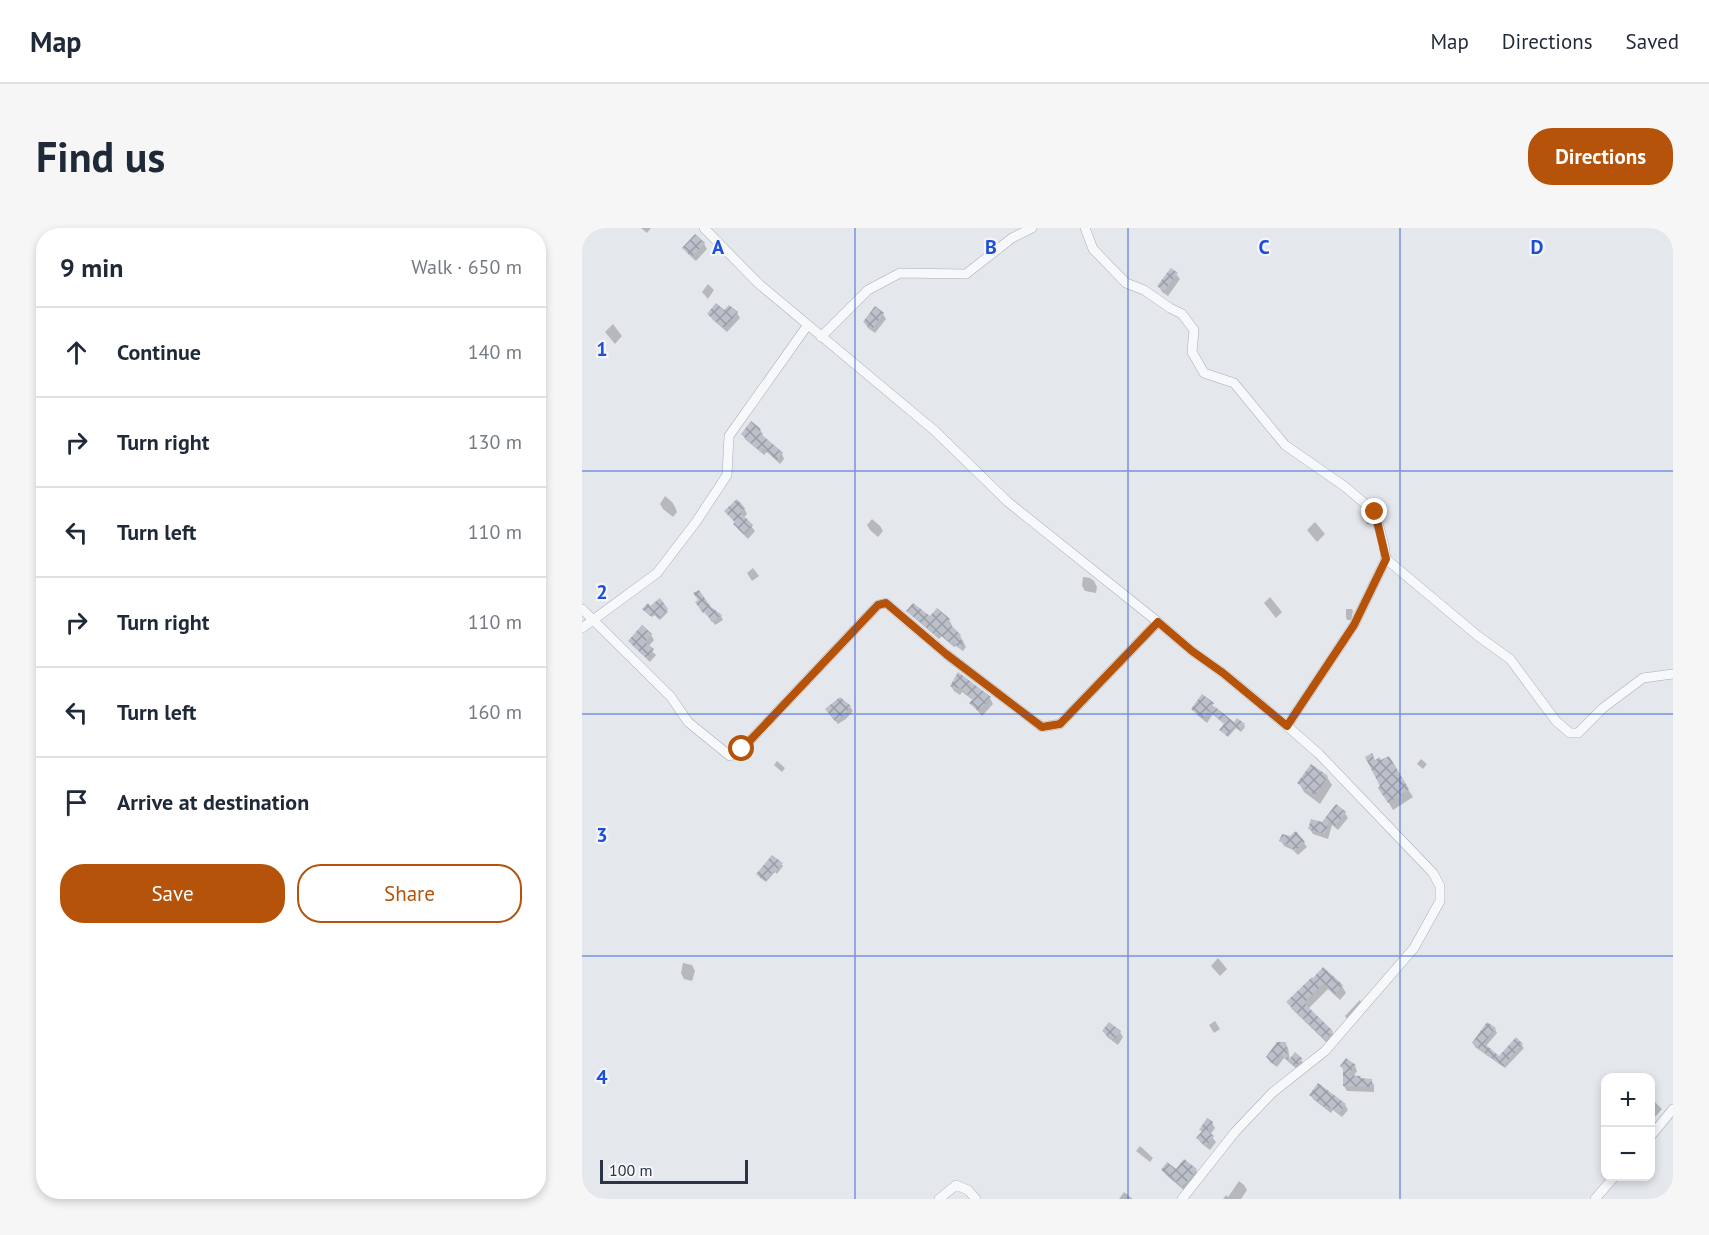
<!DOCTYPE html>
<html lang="en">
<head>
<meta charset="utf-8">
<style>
  :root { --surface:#fff; --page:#f6f6f7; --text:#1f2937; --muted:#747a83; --line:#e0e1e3; --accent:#b45309 }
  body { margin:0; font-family:"PT Sans",sans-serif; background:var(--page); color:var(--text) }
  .controls { position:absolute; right:18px; bottom:18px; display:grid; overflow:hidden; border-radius:12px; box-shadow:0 3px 9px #0003 }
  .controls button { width:54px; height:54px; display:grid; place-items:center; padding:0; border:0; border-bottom:2px solid var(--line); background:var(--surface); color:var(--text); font:30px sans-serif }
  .scale { position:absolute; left:18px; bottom:15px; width:148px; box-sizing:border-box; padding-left:6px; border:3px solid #2b3445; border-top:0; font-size:16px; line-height:21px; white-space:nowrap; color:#2b3445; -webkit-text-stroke:4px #f4f6f9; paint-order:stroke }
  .stop { position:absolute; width:18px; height:18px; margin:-14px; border:4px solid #b45309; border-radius:50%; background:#fff }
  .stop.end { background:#b45309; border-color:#fff; box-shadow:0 2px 6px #0008 }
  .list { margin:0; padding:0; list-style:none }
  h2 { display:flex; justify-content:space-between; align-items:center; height:78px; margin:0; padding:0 24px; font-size:26px }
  h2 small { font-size:20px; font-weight:400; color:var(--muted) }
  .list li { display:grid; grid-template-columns:39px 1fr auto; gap:18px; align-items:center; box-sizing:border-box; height:90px; padding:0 24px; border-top:2px solid var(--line) }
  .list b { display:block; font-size:22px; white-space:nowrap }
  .list em { font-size:20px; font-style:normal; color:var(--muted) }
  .actions { display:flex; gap:12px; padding:18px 24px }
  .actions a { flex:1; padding:14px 0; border:2px solid var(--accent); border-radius:24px; text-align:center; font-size:21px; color:var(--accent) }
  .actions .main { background:var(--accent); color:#fff }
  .icon { flex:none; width:33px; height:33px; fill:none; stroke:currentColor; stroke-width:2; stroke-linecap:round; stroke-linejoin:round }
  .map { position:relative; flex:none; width:1091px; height:971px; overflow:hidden; border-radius:24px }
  header { display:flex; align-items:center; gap:36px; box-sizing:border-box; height:84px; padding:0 30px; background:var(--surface); border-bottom:2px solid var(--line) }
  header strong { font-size:28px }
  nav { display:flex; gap:33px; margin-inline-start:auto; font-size:21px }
  .intro { display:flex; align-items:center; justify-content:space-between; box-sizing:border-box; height:144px; padding:0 36px }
  h1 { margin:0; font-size:42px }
  .button { padding:15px 27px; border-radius:24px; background:var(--accent); color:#fff; font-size:21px; font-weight:700 }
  main { display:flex; gap:36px; padding:0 36px }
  aside { flex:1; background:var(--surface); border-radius:24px; box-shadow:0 3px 9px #0003 }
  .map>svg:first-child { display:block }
  .shadow { fill:#0003 }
  .building { fill:url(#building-cross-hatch) }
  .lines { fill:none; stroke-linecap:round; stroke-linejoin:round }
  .street-casing { stroke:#a9aeb7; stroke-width:10 }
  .street { stroke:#f7f8fa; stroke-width:9 }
  .route { stroke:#b45309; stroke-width:8 }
  .grid { fill:none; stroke:#1d4ed8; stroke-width:1.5; stroke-opacity:0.55 }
  .grid-label { font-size:20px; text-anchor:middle; font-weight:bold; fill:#1d4ed8; stroke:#f4f6f9; stroke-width:4.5; stroke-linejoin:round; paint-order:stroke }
</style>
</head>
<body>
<header>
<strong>Map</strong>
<nav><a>Map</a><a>Directions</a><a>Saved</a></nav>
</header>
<div class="intro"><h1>Find us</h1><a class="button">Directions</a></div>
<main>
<aside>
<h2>9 min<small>Walk · 650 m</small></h2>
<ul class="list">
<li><svg class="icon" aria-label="ahead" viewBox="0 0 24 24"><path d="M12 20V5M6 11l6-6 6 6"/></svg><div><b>Continue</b></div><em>140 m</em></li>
<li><svg class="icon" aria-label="right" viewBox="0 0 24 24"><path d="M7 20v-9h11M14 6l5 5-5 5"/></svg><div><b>Turn right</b></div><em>130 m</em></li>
<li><svg class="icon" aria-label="left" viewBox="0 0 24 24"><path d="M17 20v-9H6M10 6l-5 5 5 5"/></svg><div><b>Turn left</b></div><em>110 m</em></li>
<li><svg class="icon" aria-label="right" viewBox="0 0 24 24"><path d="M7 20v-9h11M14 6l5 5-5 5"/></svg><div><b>Turn right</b></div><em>110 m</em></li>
<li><svg class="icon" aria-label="left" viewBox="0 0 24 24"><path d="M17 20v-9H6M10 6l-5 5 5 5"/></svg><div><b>Turn left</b></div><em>160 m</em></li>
<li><svg class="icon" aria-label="arrive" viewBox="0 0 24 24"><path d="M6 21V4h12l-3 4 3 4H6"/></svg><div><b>Arrive at destination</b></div></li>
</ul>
<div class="actions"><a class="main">Save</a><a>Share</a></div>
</aside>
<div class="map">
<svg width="1091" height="971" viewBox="0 0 1091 971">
  <defs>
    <pattern id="building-cross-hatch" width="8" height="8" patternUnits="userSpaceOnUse" patternTransform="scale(1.5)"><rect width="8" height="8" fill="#bbc0ca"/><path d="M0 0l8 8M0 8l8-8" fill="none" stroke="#989da6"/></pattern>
  </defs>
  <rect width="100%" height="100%" fill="#e4e7ec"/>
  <path class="shadow" d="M 59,0 L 69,0 L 65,5 Z
    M 122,16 L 125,21 L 114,33 L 105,25 L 102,20 Z
    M 594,46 L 598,51 L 586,68 L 580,64 L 577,58 Z
    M 126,56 L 132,62 L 126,71 L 120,64 Z
    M 147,79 L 155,85 L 158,90 L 145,104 L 130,91 L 127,86 L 142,84 Z
    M 301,86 L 304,91 L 293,105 L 286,100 L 282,94 Z
    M 31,96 L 40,108 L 33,116 L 23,104 Z
    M 178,202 L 181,206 L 180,208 L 200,226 L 202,231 L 198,236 L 185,224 L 182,227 L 163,211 L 161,206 Z
    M 83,268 L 90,274 L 93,279 L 95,284 L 91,289 L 81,281 L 78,276 Z
    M 162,280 L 165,286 L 162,289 L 173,303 L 166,311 L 156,301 L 153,295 L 144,283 Z
    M 783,289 L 786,289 L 788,296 L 785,296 Z
    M 290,291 L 298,298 L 301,303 L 296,309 L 288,302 L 285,297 Z
    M 733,294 L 743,306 L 735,314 L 725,302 Z
    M 171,340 L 177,348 L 170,353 L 165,345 Z
    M 501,349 L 508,350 L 512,353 L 515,359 L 514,365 L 503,363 L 500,358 Z
    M 688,369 L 700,384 L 694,390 L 682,375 Z
    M 78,372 L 86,384 L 78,392 L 73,387 L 70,389 L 63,383 Z
    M 118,378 L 128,380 L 139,388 L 141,392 L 133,397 L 126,387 L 125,388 Z
    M 764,381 L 770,381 L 771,383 L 769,392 L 765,392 L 764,389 Z
    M 356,382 L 367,392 L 370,397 L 368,398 L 378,408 L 384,419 L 381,423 L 374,418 L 372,419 L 360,408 L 357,411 L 329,387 L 326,383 L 348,390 Z
    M 60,399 L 69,407 L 72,412 L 66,419 L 74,427 L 68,434 L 51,418 L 48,413 Z
    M 376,447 L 408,470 L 411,476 L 400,488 L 389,475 L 392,473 L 380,464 L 378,467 L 372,463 L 369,458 Z
    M 630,476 L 632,480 L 652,496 L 662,497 L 663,499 L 659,504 L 654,500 L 646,509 L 639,502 L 644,496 L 631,486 L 625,495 L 614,486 L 611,481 Z
    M 268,479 L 271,483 L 264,491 L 256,496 L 247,485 Z
    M 806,530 L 831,569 L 811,582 L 798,560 L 800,559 L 793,533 L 799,534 Z
    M 839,531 L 845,536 L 841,541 L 835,536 Z
    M 195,533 L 203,540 L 200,544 L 192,537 Z
    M 745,549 L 750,557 L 738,576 L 722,564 L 717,555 Z
    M 763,585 L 766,590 L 756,602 L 750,597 L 746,611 L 731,606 L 727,600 Z
    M 708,610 L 722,615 L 725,619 L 716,627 L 711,622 L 702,618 L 699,613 Z
    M 199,636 L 201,638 L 195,646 L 193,644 L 184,654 L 177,649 Z
    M 636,730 L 645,741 L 638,748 L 629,738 Z
    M 101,735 L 110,737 L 113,743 L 110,753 L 102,751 L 99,745 Z
    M 730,751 L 760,758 L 764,765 L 758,772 L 746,761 L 726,781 L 750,804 L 754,811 L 748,818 L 710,781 L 706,774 Z
    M 778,772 L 781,778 L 767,794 L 763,788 Z
    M 633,793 L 638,801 L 632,805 L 627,797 Z
    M 913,801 L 915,805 L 904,818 L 917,830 L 934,811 L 942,820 L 923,840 L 893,819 L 891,815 Z
    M 522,804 L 538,804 L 541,809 L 536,817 L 525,809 Z
    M 703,815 L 706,820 L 708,833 L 714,827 L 723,837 L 716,842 L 702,830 L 695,839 L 688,834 L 685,829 Z
    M 764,832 L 773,838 L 775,843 L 771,849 L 778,849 L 779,852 L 789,852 L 792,857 L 792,864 L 765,863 L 762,858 Z
    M 736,857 L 763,877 L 766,882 L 760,889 L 751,882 L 749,885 L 731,871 L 729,867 Z
    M 1068,872 L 1070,873 L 1071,872 L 1080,881 L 1073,889 L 1068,884 Z
    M 630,895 L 633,900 L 628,907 L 634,914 L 628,922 L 619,915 L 616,910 L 621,905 L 619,902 Z
    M 558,918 L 571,930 L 568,934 L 554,923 Z
    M 581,942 L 614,942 L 617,948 L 604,964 L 584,947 Z
    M 657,953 L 662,957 L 665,962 L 659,971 L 641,971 L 644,967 L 646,969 Z
    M 542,964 L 551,971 L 537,971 Z"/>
  <path class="building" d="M 113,6 L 123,15 L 110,29 L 100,20 Z
    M 589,40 L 596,45 L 582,63 L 575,58 Z
    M 134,75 L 142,82 L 147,77 L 156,84 L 142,100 L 125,86 Z
    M 293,78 L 302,85 L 290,101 L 281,94 Z
    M 169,193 L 179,201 L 177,204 L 201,225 L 195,232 L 181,220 L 179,224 L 159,206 Z
    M 155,271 L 163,280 L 158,284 L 171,297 L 162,306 L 151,296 L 153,294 L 142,283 Z
    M 117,362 L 129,379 L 140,387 L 130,394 L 123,384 L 121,385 L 113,374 L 116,372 L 111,365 Z
    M 78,370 L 86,381 L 76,391 L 71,385 L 68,388 L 60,381 L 66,375 L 68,378 Z
    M 331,375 L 348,388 L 355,380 L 368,391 L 366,394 L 379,407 L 377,410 L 382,414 L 378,420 L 371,414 L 369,416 L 356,405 L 354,407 L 324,383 Z
    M 60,397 L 70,406 L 63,414 L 72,421 L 65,430 L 46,413 Z
    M 376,444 L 409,469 L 396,483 L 387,475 L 391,471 L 377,459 L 375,462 L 368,458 Z
    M 620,466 L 632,475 L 621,491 L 609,481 Z
    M 258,469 L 269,478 L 262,487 L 253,493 L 243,481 Z
    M 632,478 L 652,494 L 655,490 L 663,496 L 658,502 L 653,498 L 645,508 L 637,502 L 642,496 L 627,483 Z
    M 790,525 L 793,532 L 798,529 L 799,532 L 807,528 L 827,561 L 806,575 L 796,560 L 798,558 L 783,529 Z
    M 729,536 L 746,548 L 733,568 L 715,555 Z
    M 754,576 L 764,584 L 753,598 L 747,593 L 743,606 L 726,601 L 729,591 L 740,594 Z
    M 714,603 L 723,614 L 713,623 L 707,617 L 697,613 L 700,606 L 708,608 Z
    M 190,627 L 201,635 L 193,644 L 191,643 L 183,653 L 174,646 Z
    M 741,739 L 761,757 L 753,766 L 742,755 L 722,775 L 751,803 L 744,812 L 704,774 L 730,749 L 731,750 Z
    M 527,794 L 539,803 L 532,812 L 520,803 Z
    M 905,794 L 914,800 L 902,815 L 917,828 L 934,809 L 941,816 L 921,838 L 890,815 Z
    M 695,814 L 704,814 L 706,833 L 713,824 L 721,831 L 713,838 L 699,826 L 692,836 L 684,829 Z
    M 764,830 L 774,837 L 766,847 L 779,848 L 778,850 L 790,851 L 790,859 L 761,858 L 761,841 L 758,838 Z
    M 736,855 L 764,876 L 757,885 L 748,879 L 746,881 L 727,867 Z
    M 625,890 L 631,894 L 626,903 L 632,908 L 624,918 L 614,910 L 620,903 L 617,902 Z
    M 602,931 L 615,941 L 601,959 L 579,942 L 585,934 L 594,941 Z"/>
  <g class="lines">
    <defs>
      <path id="street" d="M 122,0 L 177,56 L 353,203 L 426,274 L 576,394 L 610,423 L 641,445 L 705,498 L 737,526 L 851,645 L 858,658 L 858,673 L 832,720 L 743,823 L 690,865 L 653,904 L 600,971
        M 503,0 L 511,21 L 544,55 L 562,62 L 588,80 L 600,86 L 612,102 L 610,124 L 622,145 L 652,155 L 703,217 L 762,258 L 793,284 L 802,317 L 804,331 L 772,397 L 705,498
        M 239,109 L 286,62 L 318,45 L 384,46 L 430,10 L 450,0
        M 804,331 L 896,408 L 928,431 L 974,493 L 988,505 L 996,505 L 1021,480 L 1061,450 L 1091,446
        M 0,381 L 89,469 L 106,494 L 148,528 L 160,521 L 296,377 L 304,375 L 364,426 L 460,499 L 478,496 L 576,394
        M 0,400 L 75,345 L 114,294 L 145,247 L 147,208 L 225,98
        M 1068,909 L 1091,881
        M 357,971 L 374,957 L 386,962 L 394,971
        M 1013,971 L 1033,948"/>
    </defs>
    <use href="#street" class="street-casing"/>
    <use href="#street" class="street"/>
  </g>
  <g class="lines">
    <path class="route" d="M 160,521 L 296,377 L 304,375 L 364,426 L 460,499 L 478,496 L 576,394 L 610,423 L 641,445 L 705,498 L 772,397 L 804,331 L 793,284"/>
  </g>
  <path class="grid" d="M 273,0 L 273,971M 546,0 L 546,971M 818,0 L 818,971M 0,243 L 1091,243M 0,486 L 1091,486M 0,728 L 1091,728"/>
  <g class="grid-label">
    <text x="136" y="26">A</text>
    <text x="409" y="26">B</text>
    <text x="682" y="26">C</text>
    <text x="955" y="26">D</text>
    <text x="20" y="128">1</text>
    <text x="20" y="371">2</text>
    <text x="20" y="614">3</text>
    <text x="20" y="856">4</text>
  </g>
</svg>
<div class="controls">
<button>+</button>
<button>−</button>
</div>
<div class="scale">100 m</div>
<div class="stop" style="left:160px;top:521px"></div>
<div class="stop end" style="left:793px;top:284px"></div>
</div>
</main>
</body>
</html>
